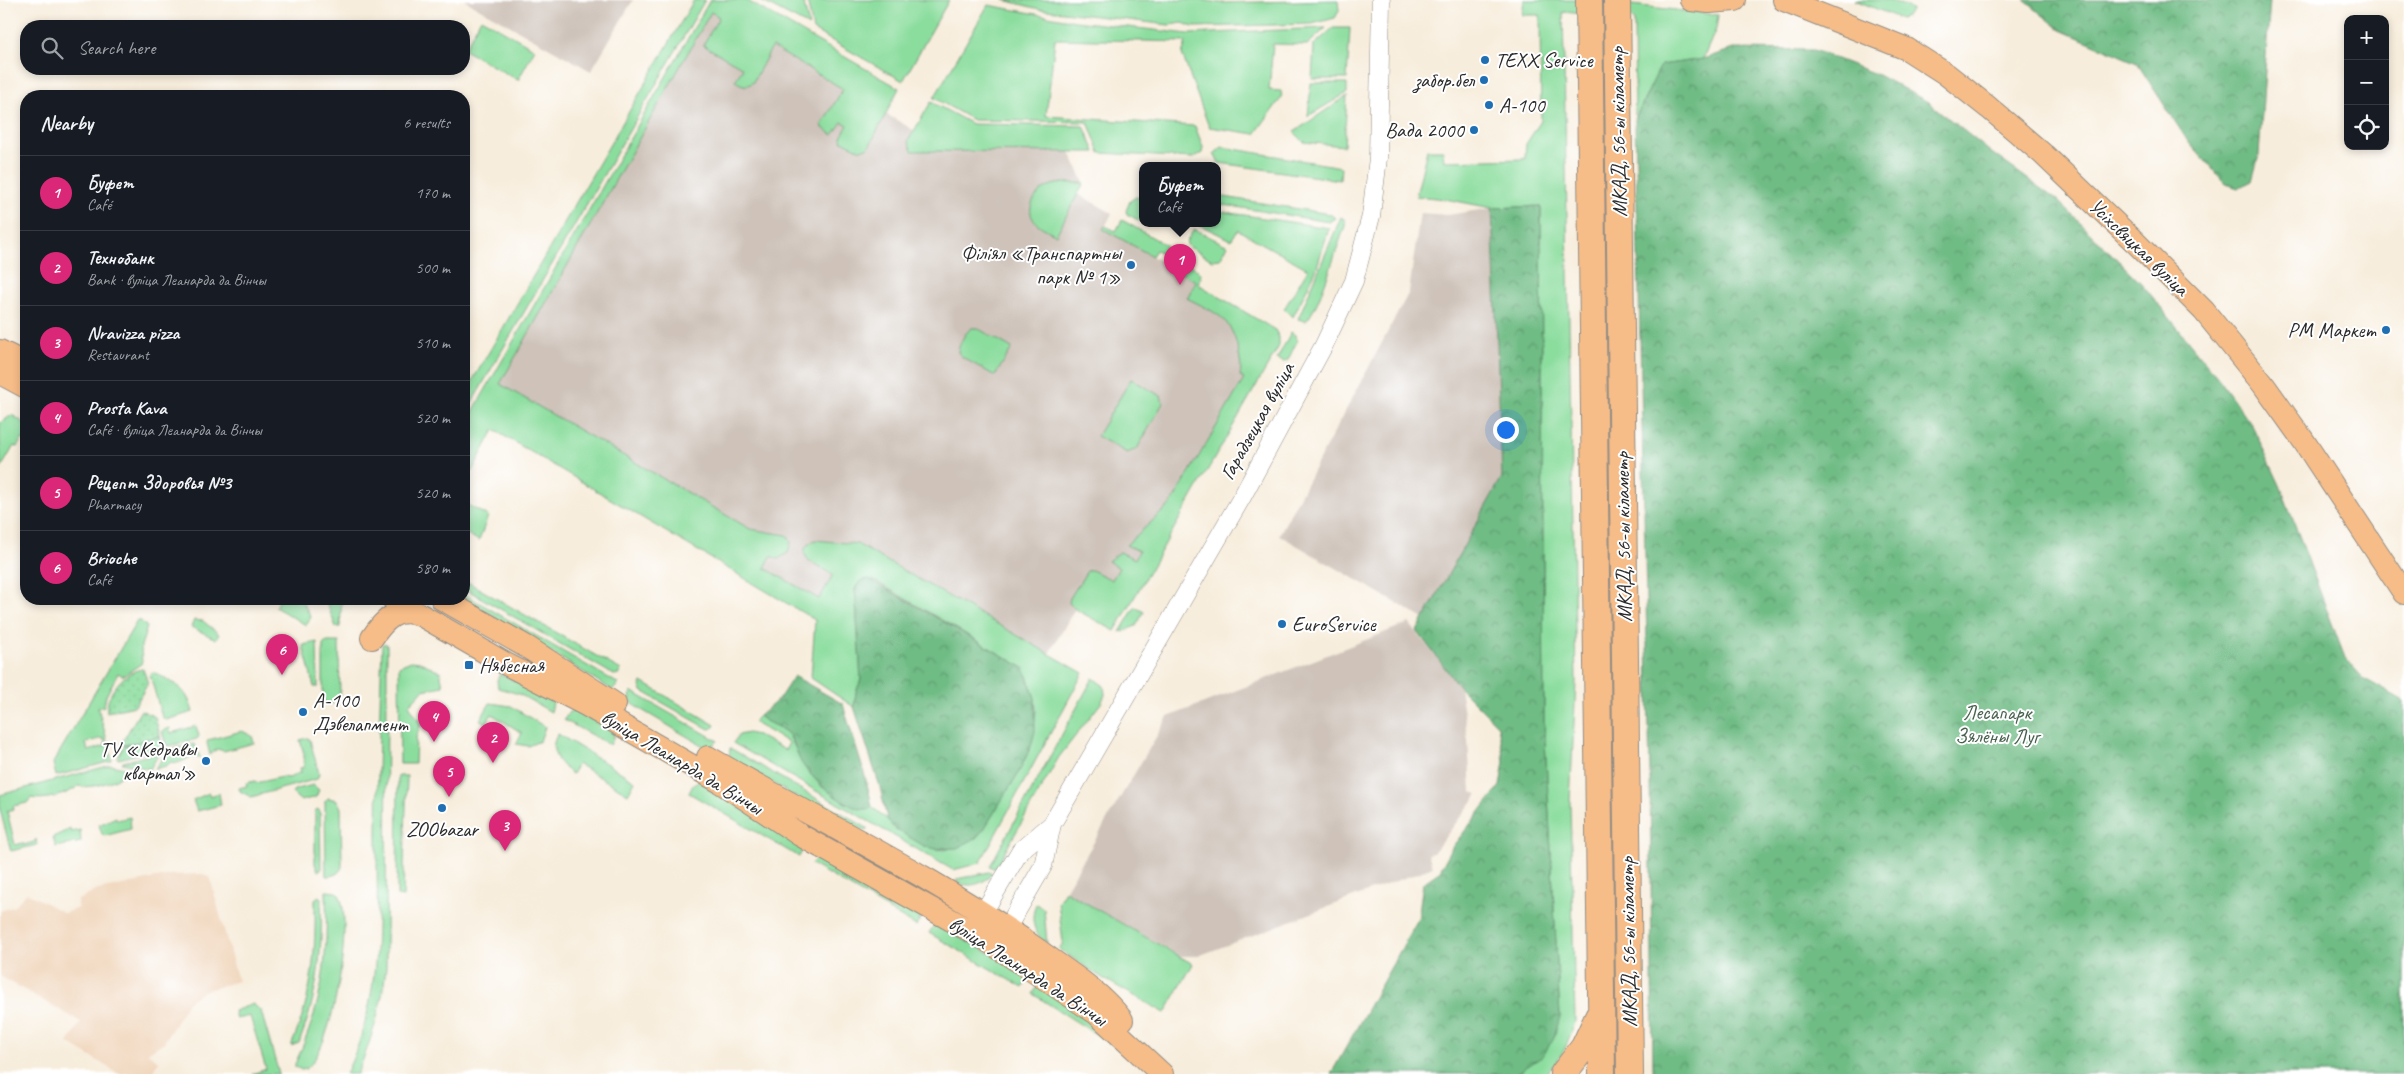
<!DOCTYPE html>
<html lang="en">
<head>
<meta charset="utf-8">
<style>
  :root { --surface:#171b24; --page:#20242c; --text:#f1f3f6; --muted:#9ea1a6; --line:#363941; --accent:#db2777 }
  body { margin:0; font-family:Caveat,sans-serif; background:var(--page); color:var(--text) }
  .controls { position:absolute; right:15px; top:15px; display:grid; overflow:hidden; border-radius:10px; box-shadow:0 2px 8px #0003 }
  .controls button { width:45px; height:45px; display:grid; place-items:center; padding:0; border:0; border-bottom:1px solid var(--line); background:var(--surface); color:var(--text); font:25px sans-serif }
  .you { position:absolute; left:1505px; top:429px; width:18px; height:18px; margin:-12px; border:4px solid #fff; border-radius:50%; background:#1a73e8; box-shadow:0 0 0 8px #1a73e833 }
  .badge { display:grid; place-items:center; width:32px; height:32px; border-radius:50%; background:var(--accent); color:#fff; font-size:16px; font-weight:700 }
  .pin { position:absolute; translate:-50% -41px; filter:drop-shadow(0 1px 2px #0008) }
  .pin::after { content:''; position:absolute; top:26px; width:18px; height:15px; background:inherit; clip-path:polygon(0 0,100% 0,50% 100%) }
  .popup { position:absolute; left:1139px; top:162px; width:82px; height:65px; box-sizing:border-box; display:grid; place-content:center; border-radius:10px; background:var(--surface); filter:drop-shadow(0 1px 4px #0005); font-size:16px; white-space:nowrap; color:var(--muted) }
  .popup b { font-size:19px; color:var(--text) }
  .popup::after { content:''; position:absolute; left:50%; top:100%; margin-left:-10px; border:10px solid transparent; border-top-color:var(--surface) }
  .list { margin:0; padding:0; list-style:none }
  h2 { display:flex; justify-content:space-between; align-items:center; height:65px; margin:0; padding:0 20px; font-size:21px }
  h2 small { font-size:16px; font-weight:400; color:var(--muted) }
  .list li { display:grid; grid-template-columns:32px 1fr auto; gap:15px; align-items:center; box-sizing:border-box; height:75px; padding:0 20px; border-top:1px solid var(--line) }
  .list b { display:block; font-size:19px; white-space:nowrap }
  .list p { margin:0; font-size:16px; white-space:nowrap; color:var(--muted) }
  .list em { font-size:16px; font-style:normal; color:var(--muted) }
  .icon { flex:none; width:28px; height:28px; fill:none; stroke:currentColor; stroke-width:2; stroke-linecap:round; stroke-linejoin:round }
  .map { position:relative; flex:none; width:2404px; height:1074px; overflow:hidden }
  .search { position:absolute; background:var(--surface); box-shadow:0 2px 8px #0003; left:20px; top:20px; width:450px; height:55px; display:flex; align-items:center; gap:12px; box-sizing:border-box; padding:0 18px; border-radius:20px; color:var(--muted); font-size:19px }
  .panel { position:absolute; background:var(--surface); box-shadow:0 2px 8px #0003; left:20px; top:90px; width:450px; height:515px; border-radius:20px }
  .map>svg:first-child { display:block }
  .built { fill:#f0d6bc }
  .industrial { fill:#cec2b9 }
  .grass { fill:#8bdd9e; stroke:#5b8464 }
  .forest { fill:url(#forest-crowns); stroke:#4e7458 }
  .park { fill:url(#park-dots); stroke:#5b8464 }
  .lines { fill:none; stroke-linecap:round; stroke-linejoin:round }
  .minor-casing { stroke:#918c84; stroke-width:19 }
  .major-casing { stroke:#918c84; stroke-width:24 }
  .highway-casing { stroke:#918c84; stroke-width:28 }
  .minor { stroke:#fff; stroke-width:18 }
  .major { stroke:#f7bd88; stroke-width:22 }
  .highway { stroke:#f7bd88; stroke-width:26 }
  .poi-dot { fill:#1f6fb2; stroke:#fff; stroke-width:2 }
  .labels { text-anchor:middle; stroke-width:4; stroke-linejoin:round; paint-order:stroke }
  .poi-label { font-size:21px; fill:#2b2b2b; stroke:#fff; text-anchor:start }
  .street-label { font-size:21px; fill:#2b2b2b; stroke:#fff }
  .park-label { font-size:21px; fill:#48604e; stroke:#fff }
</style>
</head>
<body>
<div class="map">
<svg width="2404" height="1074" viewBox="0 0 2404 1074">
  <defs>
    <pattern id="forest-crowns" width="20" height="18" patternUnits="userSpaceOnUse" patternTransform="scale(1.25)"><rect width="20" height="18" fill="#70bc85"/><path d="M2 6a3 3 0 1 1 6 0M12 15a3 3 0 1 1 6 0" fill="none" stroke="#5c996d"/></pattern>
    <pattern id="park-dots" width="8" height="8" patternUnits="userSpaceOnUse" patternTransform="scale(1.25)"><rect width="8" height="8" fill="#8bdd9e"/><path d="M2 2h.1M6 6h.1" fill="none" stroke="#78be88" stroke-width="1.8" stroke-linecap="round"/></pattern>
  </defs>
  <rect width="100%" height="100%" fill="#fff"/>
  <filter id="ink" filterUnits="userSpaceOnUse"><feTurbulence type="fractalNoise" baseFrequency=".02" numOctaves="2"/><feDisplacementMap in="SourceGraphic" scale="10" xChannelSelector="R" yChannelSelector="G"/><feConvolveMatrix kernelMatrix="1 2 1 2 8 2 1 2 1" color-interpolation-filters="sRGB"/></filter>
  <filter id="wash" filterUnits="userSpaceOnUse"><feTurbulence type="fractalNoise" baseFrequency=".0096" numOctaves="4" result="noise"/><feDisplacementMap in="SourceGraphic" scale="20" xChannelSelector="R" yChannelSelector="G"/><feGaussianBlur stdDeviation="1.12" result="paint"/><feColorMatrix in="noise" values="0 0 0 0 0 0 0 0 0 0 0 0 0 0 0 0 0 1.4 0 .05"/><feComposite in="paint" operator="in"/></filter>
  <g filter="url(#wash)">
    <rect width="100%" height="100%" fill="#f7eddc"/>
    <path class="built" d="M 203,874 L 210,878 L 238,981 L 204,991 L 188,1002 L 164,1042 L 147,1053 L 159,1061 L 151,1074 L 119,1074 L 68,1043 L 81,1022 L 0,976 L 0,911 L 13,907 L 27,893 L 64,913 L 78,908 L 78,900 L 98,890 L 171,875 Z"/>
    <path class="industrial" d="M 464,0 L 633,0 L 591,71 Z
      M 708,10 L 941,146 L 1069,150 L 1084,183 L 1078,194 L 1112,213 L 1104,229 L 1196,281 L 1190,293 L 1261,332 L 1267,351 L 1135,577 L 1076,607 L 1047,657 L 857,553 L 818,612 L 490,388 Z
      M 1492,208 L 1502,477 L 1424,619 L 1279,535 L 1409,292 L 1420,213 L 1448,215 Z
      M 1409,623 L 1460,688 L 1468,741 L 1471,792 L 1478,794 L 1433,853 L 1428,854 L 1433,867 L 1198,956 L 1181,956 L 1065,891 L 1168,717 Z"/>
    <path class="grass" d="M 694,0 L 705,0 L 464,416 L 464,395 Z
      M 710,0 L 746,0 L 899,88 L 869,147 L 861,150 L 842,141 L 841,137 L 848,125 L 842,122 L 833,135 L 823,128 L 822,124 L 843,89 L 772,47 L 753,82 C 746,88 742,85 735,81 L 743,68 L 703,45 L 719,17 L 711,12 L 500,384 L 750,529 L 787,535 L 791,542 L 788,553 L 778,559 L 771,556 L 765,568 L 819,599 L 833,575 L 808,560 L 804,553 L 806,546 L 815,540 L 857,544 L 1083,673 L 980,863 L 953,870 L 733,743 L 739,735 L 748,733 L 757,735 L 785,750 L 789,743 L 753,722 L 759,716 L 788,733 L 805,768 L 822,787 L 868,810 L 872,807 L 887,819 L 894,828 L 936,849 L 945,850 L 967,843 L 984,829 L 1019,772 L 1031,746 L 1036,711 L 1035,698 L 1024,668 L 875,581 C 865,578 859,580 855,589 L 861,680 L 856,692 L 854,707 L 811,678 L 815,620 L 494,430 L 464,486 L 464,427 Z
      M 759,0 L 803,0 L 809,26 Z
      M 807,0 L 949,0 L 903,81 L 813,30 Z
      M 1004,0 L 1202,0 L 1220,3 L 1338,0 L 1339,11 L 1335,18 L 1312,24 L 1193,27 L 1183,23 L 1169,25 L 1039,9 Z
      M 1524,0 L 1590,0 L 1718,15 L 1716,29 L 1703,59 L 1661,65 L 1635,119 L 1634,19 L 1563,12 L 1576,682 L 1570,802 L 1575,1022 C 1568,1044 1562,1059 1545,1074 L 1516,1074 L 1521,1072 L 1560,1017 L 1544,722 L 1541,206 L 1492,208 L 1445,199 L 1416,196 L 1427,150 L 1443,150 L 1444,161 L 1525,159 L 1526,144 L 1541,121 L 1540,15 L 1522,15 Z
      M 1855,0 L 1890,0 L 1912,9 L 1907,17 L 1901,19 Z
      M 988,5 L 1075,21 L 1189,34 L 1326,28 L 1307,45 L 1273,44 L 1269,90 L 1281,91 L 1282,97 L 1255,134 L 1209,127 L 1182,54 L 1186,42 L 1055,39 L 1046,116 L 1195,126 L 1203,147 L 1202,153 L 1193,158 L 1100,153 L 1088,122 L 973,120 L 934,98 Z
      M 481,18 L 535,49 L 518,80 L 464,50 Z
      M 1333,28 L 1350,28 L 1347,79 L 1312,79 L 1314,45 Z
      M 1311,83 L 1347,83 L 1347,93 L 1308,116 Z
      M 1347,96 L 1344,146 L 1304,142 L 1294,132 Z
      M 931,102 L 972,124 L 1084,126 L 1095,152 L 912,151 L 908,141 Z
      M 1222,147 L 1341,167 L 1340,180 L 1219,163 L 1214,154 Z
      M 1084,183 L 1056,235 C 1048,230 1037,226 1033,219 C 1024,204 1042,186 1056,184 C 1065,182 1075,183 1084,183 Z
      M 1218,196 L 1330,214 L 1335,218 L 1329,222 L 1218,204 Z
      M 1136,197 L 1142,198 L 1142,222 L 1127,214 L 1126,211 L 1130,201 Z
      M 1218,211 L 1329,228 L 1316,270 L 1293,317 L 1284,309 L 1308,269 L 1238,230 L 1231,240 L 1198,224 L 1218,224 Z
      M 1341,217 L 1345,220 L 1345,226 C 1337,247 1320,307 1306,321 L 1298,319 Z
      M 1122,220 L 1166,245 L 1162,253 L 1156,250 L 1152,256 L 1103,229 L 1105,226 L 1116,231 Z
      M 1194,229 L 1228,246 L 1220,259 L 1212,260 L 1188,246 L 1186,242 Z
      M 1186,263 C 1198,270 1204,270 1198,284 L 1275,330 L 1279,337 L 1279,346 L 1115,631 L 1075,609 L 1069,603 L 1070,598 L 1087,571 L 1092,570 L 1112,580 L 1119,568 L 1108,561 L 1120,552 L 1135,559 L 1139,551 L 1126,545 L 1171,504 L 1244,379 L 1240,376 C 1242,367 1240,359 1238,350 C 1231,316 1215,313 1187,298 L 1196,281 L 1178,271 L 1181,265 Z
      M 972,328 L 977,328 L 1012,348 L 995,376 L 962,357 L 958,352 C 959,344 965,332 972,328 Z
      M 1291,332 L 1295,335 L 1297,341 L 1288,360 L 1284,362 L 1277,359 Z
      M 1131,379 L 1161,396 L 1163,403 L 1137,449 L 1127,453 L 1097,436 Z
      M 12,415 L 26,424 L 25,440 L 22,439 L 17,447 L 14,446 L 1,468 L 0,423 Z
      M 464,503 L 488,516 L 479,541 L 464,532 Z
      M 464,580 L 621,670 L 619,674 L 614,675 L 464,588 Z
      M 464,594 L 619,684 L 618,685 L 612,690 L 464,598 Z
      M 280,599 L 301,599 L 311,617 L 306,625 L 275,607 Z
      M 325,599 L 342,599 L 340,627 L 336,627 Z
      M 1135,607 L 1144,612 L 1136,626 L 1120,632 Z
      M 194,620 L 203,621 L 219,634 L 216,639 L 191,627 Z
      M 137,621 L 141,621 L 147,627 L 141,646 L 142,663 L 123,676 L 118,673 L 106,696 L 104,706 L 98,708 L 107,740 L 104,741 L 103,738 L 86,743 L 88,751 L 105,746 L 105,743 L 108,742 L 112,761 L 56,776 L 53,763 Z
      M 317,642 L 318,687 L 314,687 L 303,645 Z
      M 326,642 L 339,642 L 340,695 L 337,701 L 330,704 L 323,701 L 323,645 Z
      M 382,644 L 387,644 L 387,660 L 386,966 C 383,1004 372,1039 357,1074 L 346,1074 C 383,997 377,925 377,842 C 377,776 380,710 382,644 Z
      M 411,661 L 420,662 L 440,671 L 443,686 L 423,690 L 409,705 L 421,724 L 416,738 L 415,764 L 400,764 L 399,666 Z
      M 153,672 C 176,684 186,687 193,712 L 166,720 L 162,717 L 150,675 Z
      M 500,674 L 548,696 L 553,703 L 551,712 L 519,694 L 498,688 L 497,680 Z
      M 1093,678 L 1104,686 L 1105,695 L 1101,703 L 1059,757 L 995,869 L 990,866 Z
      M 642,682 L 715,725 L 713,728 L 709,729 L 642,691 L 640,686 Z
      M 631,691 L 718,741 L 712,746 L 705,747 L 635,706 L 630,700 Z
      M 490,703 L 511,706 L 545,727 L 540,741 L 528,746 L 516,744 L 522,733 L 492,714 L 486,723 L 480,720 Z
      M 574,710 L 613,732 L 614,736 L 610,745 L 564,720 L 569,712 Z
      M 196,726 L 199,736 L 197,739 L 169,746 L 166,745 L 162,732 L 164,730 L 170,728 L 171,733 Z
      M 242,731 L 252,736 L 254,743 L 224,751 L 217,749 L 210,755 L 207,743 L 208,740 Z
      M 558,734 L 635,781 L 628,794 L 578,764 L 572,774 C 559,765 547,749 558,734 Z
      M 160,736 L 162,746 L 161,748 L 119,759 L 117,758 L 124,746 Z
      M 307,738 L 310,740 L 319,774 L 317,779 L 251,797 L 240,791 L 239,788 L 247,786 L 246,783 L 255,781 L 256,783 L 282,777 L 289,778 L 301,772 L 300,768 L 304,767 L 304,754 L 300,740 Z
      M 194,744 L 200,757 L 192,757 L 178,763 L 171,762 L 166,766 L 155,769 L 168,750 Z
      M 730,748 L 867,828 L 866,831 L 809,805 L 729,757 Z
      M 160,752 L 150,769 L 122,763 L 123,762 Z
      M 111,765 L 142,772 L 132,775 L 124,774 C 114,782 91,789 78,786 C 68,795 44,801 31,798 L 27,803 L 13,806 L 14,809 L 7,811 L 15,845 L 23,843 L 24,845 L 34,842 L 36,839 L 37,845 L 11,851 L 0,810 L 0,795 Z
      M 398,776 L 407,776 L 403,897 L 397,896 Z
      M 700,781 L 803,849 L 799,857 L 689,793 L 693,785 Z
      M 313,785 L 319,790 L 316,797 L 301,801 L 292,793 L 294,790 Z
      M 209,793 L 210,796 L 219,793 L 221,805 L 197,811 L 193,800 Z
      M 328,798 L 337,800 L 341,808 L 342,867 C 339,874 334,876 326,876 L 325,801 Z
      M 317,809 L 320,811 L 321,869 L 318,871 L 315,864 L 315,811 Z
      M 116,817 L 117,820 L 130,817 L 131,829 L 104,836 L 102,834 L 99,825 Z
      M 70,829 L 71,832 L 80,830 L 81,842 L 56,847 L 53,837 Z
      M 816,858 L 822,858 L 922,916 L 916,926 L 811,864 Z
      M 989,872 L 992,874 C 982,885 969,888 956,882 L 957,879 Z
      M 326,891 L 337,892 C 357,912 331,1066 302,1070 L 295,1067 L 295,1064 C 324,1001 328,959 326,891 Z
      M 1065,891 L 1193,964 L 1165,1013 L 1101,977 L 1059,949 L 1063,943 L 1058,902 Z
      M 319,896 L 321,898 C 323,949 318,995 299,1043 L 291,1046 C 313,996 316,952 315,899 Z
      M 1036,904 L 1044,909 L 1047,943 C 1033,934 1030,919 1036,904 Z
      M 935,924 L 1030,974 L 1023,988 L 929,933 Z
      M 1041,980 L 1101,1026 L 1119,1049 L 1033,994 Z
      M 253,1004 L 261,1011 L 279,1074 L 252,1074 L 266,1069 L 250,1016 L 236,1019 L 234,1011 Z"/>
    <path class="forest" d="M 2024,0 L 2270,0 L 2259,155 L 2252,181 L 2238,188 L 2226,184 L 2189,143 L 2137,63 L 2061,30 Z
      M 1733,49 L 1814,50 L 1878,75 L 1928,102 L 1993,154 L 2058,201 L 2142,284 L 2219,379 L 2253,427 L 2280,485 L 2345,658 L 2363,678 L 2404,701 L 2404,1074 L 1653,1074 L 1650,774 L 1635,119 L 1661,65 L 1703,59 Z
      M 1541,206 L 1544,722 L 1560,1017 L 1554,1037 L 1543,1056 L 1516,1074 L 1331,1074 L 1418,919 L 1423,883 L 1439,872 L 1453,846 L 1500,786 L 1504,761 L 1498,726 L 1460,688 L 1417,631 L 1502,477 L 1492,208 Z
      M 869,579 L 1024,668 L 1035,698 L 1035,731 L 1031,746 L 1019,772 L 984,829 L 976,838 L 957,848 L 936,849 L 924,846 L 894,828 L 887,819 L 880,787 L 854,707 L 856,692 L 861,680 L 855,589 L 860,581 Z
      M 794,676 L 843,704 C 852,738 866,772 872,807 C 853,819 810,777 801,762 C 796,753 795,741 788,734 C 781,726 767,724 759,716 L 779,699 Z"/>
    <path class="park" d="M 143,669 L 148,683 L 135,706 L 107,712 C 105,693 126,670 143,669 Z
      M 141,710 L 155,717 L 160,736 L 124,745 L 121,744 Z"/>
  </g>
  <g filter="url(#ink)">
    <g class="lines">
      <defs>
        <path id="minor" d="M 984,926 L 983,913 L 1020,851 L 1052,824 L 1242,497 L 1324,345 L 1354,281 L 1371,216 L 1378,158 L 1381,0
          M 996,933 L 1007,928 L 1043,866 L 1052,824"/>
        <path id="major" d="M 1691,0 L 1709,2 L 1735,0
          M 1784,0 L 1907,49 L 1946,74 L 1989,108 L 2044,155 L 2135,242 L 2204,311 L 2263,384 L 2303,440 L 2404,593
          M 0,351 L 26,364
          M 0,373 L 26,387
          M 393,599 L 506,664 L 586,705 L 720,782 L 800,835 L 985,939 L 1096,1013 L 1162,1074
          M 442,599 L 527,647 L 615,704
          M 372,638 C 384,620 397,606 420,615
          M 708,757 C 818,821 934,876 1038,950 C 1068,972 1100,991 1122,1020"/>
        <path id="highway" d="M 1589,0 L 1602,1074
          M 1617,0 L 1630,1074
          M 1563,1074 L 1584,1047 L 1598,1017"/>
      </defs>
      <use href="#minor" class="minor-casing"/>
      <use href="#major" class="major-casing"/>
      <use href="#highway" class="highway-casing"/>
      <use href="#minor" class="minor"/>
      <use href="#major" class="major"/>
      <use href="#highway" class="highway"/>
    </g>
  </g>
  <g class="poi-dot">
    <circle cx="1485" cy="60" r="5"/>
    <circle cx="1484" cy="80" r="5"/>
    <circle cx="1489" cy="105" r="5"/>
    <circle cx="1474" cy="130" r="5"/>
    <circle cx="1131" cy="265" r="5"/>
    <circle cx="2386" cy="330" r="5"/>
    <circle cx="1282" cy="624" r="5"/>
    <rect x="464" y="660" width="10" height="10" rx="2.5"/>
    <circle cx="303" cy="712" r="5"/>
    <circle cx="206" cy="761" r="5"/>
    <circle cx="442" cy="808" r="5"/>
  </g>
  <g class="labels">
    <g class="poi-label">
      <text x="1495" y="67">TEXX Service</text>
      <text x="1474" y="87" text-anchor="end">забор.бел</text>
      <text x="1499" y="112">A-100</text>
      <text x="1464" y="137" text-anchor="end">Вада 2000</text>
      <text x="1121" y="260" text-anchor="end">Філіял «Транспартны<tspan x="1121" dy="24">парк № 1»</tspan></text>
      <text x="2376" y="337" text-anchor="end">РМ Маркет</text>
      <text x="1292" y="631">EuroService</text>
      <text x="479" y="672">Нябесная</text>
      <text x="313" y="707">A-100<tspan x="313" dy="24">Дэвелапмент</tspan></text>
      <text x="196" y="756" text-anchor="end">ТУ «Кедравы<tspan x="196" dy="24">квартал'»</tspan></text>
      <text x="442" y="836" text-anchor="middle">ZOObazar</text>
    </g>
    <g class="street-label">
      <text transform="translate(1618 132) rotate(-91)" y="7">МКАД, 56-ы кіламетр</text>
      <text transform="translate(2139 247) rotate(44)" y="7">Усіхсвяцкая вуліца</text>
      <text transform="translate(1257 421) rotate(-61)" y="7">Гарадзецкая вуліца</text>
      <text transform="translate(1623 537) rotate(-91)" y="7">МКАД, 56-ы кіламетр</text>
      <text transform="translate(682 762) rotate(31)" y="7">вуліца Леанарда да Вінчы</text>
      <text transform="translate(1628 942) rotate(-91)" y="7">МКАД, 56-ы кіламетр</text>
      <text transform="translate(1028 971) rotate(33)" y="7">вуліца Леанарда да Вінчы</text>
    </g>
    <g class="park-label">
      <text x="1997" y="719">Лесапарк<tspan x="1997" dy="24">Зялёны Луг</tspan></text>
    </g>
  </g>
</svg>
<div class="controls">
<button>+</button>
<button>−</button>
<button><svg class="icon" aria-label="locate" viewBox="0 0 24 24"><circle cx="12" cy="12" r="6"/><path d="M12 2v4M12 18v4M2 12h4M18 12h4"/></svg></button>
</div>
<div class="you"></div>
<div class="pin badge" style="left:1180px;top:285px">1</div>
<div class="popup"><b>Буфет</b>Café</div>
<div class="pin badge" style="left:493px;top:763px">2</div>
<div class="pin badge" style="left:505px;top:851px">3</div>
<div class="pin badge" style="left:434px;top:742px">4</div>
<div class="pin badge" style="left:449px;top:797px">5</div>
<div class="pin badge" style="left:282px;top:675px">6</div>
<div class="search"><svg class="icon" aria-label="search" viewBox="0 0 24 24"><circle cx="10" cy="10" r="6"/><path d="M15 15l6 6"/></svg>Search here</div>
<section class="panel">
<h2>Nearby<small>6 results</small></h2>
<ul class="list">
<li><span class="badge">1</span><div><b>Буфет</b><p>Café</p></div><em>170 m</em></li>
<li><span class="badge">2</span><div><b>Технобанк</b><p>Bank · вуліца Леанарда да Вінчы</p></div><em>500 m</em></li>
<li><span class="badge">3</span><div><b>Nravizza pizza</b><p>Restaurant</p></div><em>510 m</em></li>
<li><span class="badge">4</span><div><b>Prosta Kava</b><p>Café · вуліца Леанарда да Вінчы</p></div><em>520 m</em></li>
<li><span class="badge">5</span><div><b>Рецепт Здоровья №3</b><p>Pharmacy</p></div><em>520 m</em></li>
<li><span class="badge">6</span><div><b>Brioche</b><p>Café</p></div><em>580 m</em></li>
</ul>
</section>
</div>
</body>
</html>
